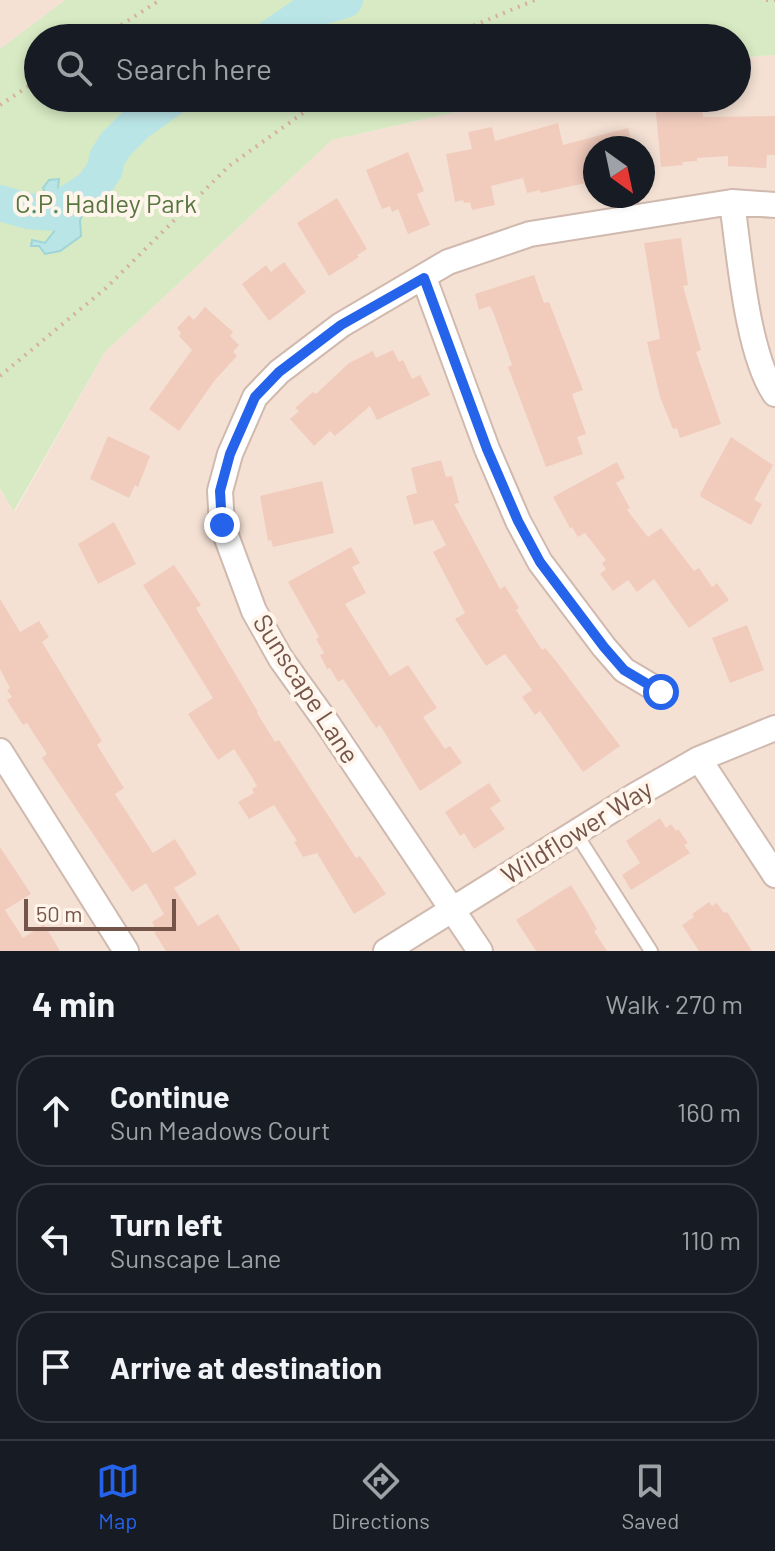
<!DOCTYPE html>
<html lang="en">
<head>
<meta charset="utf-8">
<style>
  :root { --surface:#171b24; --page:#242831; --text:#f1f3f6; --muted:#9ea1a6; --line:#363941; --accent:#2563eb }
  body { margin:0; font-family:Barlow,sans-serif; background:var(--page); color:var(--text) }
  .compass { position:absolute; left:583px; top:136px; width:72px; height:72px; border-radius:50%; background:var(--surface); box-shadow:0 4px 12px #0003; rotate:147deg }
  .scale { position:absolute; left:24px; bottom:20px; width:152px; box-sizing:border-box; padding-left:8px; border:4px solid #75554a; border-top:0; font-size:22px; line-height:28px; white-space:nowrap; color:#75554a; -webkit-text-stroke:6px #fff5eb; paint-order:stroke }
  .stop { position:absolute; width:24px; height:24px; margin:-18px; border:6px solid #2563eb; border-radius:50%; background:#fff }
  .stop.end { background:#2563eb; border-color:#fff; box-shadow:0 2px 8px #0008 }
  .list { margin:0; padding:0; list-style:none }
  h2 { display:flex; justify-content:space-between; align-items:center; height:104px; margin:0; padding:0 32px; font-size:34px }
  h2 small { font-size:26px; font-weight:400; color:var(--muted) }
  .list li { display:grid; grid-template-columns:52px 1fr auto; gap:24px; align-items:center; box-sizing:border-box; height:112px; margin:0 16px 16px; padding:0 16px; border:2px solid var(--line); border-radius:32px }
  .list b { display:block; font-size:30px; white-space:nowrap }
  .list p { margin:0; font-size:26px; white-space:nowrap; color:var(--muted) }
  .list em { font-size:26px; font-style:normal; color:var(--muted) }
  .icon { flex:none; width:44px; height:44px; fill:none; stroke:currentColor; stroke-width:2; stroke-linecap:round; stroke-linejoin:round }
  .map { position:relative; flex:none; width:775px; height:951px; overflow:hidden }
  .search { position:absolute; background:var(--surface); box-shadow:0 4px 12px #0003; left:24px; right:24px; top:24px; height:88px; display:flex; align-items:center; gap:20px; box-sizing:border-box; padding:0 28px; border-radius:44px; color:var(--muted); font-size:30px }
  .sheet { height:488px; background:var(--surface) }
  nav { display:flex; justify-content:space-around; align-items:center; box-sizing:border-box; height:112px; border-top:2px solid var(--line); background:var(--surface); font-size:22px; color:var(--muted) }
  nav a { display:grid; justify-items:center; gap:4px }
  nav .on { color:var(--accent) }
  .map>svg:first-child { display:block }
  .residential { fill:#f4e1d4; fill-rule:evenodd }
  .green { fill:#d7eac3 }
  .water { fill:#bae5e6; stroke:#a0d5d8; stroke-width:2 }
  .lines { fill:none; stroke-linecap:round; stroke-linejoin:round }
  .river { stroke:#bae5e6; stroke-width:36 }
  .building { fill:#f1ccbd }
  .lane-casing { stroke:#d0b9ae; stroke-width:16 }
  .street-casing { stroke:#d0b9ae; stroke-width:28 }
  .path { stroke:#d6afa0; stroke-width:4; stroke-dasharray:2 6; stroke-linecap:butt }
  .lane { stroke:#fff; stroke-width:12 }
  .street { stroke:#fff; stroke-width:24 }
  .route { stroke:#2563eb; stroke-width:10 }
  .labels { text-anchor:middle; stroke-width:8; stroke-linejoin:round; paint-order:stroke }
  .park-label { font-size:26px; fill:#567540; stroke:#fff5eb }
  .street-label { font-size:26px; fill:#75554a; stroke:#fff5eb }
</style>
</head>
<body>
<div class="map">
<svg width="775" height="951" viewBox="0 0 775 951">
  <rect width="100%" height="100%" fill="#fcf1e5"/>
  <path class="residential" d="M 0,0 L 65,0 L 0,49 Z
    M 775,55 L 775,951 L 0,951 L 0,490 L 15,511 L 105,352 L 332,140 L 518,98 L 737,98 L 737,58 ZM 595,148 L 643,148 L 643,196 L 595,196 Z"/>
  <path class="green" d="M 65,0 L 775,0 L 775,55 L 737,58 L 737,38 L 38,38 L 38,98 L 518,98 L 332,140 L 105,352 L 14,511 L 0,489 L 0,49 Z"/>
  <path class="water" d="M 59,179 L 57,198 L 79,197 L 85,206 L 80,221 L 81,236 L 60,251 L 45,254 L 39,246 L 31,246 L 32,240 L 45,243 L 59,225 L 53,218 C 43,218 31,223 24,214 L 28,211 L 46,210 L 49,203 L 43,188 L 49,180 Z"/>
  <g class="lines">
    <path class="river" d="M 270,38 L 311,10 L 345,0
      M 0,203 L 28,211 L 53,213 L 93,187 L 105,169 L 107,158 L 116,144 L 137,123 L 172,98"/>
  </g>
  <path class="building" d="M 702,98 L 703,117 L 775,116 L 775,155 L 767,155 L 766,168 L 728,166 L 728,156 L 697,158 L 697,161 L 682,162 L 683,165 L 661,167 L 655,102 Z
    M 558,123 L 563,145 L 628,128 L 634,148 L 595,148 L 595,181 L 540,193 L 540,190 L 527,193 L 523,178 L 491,186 L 495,205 L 472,210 L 470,202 L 464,203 L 463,200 L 455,202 L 446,154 L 472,149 L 468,132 L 492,127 L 495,141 Z
    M 408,152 L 424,191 L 417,194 L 430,225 L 408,234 L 398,209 L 392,212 L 390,206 L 382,209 L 366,170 Z
    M 337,198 L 367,249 L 357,255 L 359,257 L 329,276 L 297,223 Z
    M 681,238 L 688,285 L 683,286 L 701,350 L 696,352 L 721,424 L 680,438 L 677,428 L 673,429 L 660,397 L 647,342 L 660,339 L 644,243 Z
    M 284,262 L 306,292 L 269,321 L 242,284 L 266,265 L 271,272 Z
    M 534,275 L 544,303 L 549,302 L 583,390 L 572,394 L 586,434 L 577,437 L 583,454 L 546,467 L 508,367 L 512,365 L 494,314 L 490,306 L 479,310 L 475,294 Z
    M 205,307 L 233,332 L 230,336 L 239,345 L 233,352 L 237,356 L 215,380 L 179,431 L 149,409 L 192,350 L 179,336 L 181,333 L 177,328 L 189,315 L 194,320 Z
    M 393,350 L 399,362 L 403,360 L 412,379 L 420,375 L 430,395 L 377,420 L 370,406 L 335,436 L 330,431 L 314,446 L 290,419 L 299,411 L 295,408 L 313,392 L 316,394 L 349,363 L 373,351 L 376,358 Z
    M 108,436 L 150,456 L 138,487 L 135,485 L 129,498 L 90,479 Z
    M 731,437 L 773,465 L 754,500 L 762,504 L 751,525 L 701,497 L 700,494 Z
    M 441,460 L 446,477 L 452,476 L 459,503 L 454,504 L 500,589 L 505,586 L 519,608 L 516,610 L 542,650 L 545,648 L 556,661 L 620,746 L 583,772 L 540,711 L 535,715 L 522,697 L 532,690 L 505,654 L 486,666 L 455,619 L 465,613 L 433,552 L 446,545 L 433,520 L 414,525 L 406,496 L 417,493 L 411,468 Z
    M 617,462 L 625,478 L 616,483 L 630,508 L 627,510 L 648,537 L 661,528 L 694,571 L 699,568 L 712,587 L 717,583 L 729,600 L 689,628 L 654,579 L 637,592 L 628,580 L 613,591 L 600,574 L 606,569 L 602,563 L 606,560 L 585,533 L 578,537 L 572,527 L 570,528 L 553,497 Z
    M 322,481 L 334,533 L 273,547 L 271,540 L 268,541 L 260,496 Z
    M 114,522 L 136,564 L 98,584 L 78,544 Z
    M 351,547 L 360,563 L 352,567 L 366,593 L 345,604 L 390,676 L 408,665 L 437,708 L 423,717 L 445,749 L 450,746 L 462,763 L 420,791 L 380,725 L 376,728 L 343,679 L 338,682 L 330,668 L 327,669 L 320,655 L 324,653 L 316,639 L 319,637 L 288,582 Z
    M 174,565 L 201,605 L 196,608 L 258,712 L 257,713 L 275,742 L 279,740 L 356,858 L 360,856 L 386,894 L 354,914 L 317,853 L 303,857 L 294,842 L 297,841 L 274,805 L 249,819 L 238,802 L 254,793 L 252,789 L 257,786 L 252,777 L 234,749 L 218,760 L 188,714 L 213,698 L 143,585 Z
    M 0,599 L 20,632 L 39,621 L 49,637 L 42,642 L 102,741 L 97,745 L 124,788 L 115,794 L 153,853 L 175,839 L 197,874 L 174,888 L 198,926 L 218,914 L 241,951 L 166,951 L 154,932 L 157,931 L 152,922 L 164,914 L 146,883 L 132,892 L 42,758 L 47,754 L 27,723 L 23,725 L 7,700 L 12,697 L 7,690 L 10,688 L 0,669 Z
    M 747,625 L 764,670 L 730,683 L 712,638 Z
    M 489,783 L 501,801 L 490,808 L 505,829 L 474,849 L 464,833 L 460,836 L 445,812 Z
    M 660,818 L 666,828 L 671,824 L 676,831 L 678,829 L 688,843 L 684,845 L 690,853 L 631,890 L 622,875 L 640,863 L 626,841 Z
    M 0,847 L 31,894 L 5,910 L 23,938 L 44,924 L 60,951 L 0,951 Z
    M 571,885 L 588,913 L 597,929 L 594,931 L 607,951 L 536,951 L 516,920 Z
    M 709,902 L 712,906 L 717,903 L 724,913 L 727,912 L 752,951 L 699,951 L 682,925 L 694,917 L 692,914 Z"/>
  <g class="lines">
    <defs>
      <path id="lane" d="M 575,832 L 651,951"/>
      <path id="street" d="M 732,202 C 739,252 747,354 775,394
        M 424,278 L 487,449 L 518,521 L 540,562 L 604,647 L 624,670 L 661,692
        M 0,751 L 126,951
        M 699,759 L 775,875
        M 386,951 L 636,795 L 699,759 L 775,728
        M 480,951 L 327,723 L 281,659 L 254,611 L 222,525 L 220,491 L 230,454 L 255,397 L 279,372 L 341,325 L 448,262 L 530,234 L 732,202 L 775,205"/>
    </defs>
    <use href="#lane" class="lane-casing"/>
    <use href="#street" class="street-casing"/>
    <path class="path" d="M 766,0 L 775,0
      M 101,38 L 160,0
      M 444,38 L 535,0
      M 0,105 L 38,80
      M 0,376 L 106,288 L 229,166 L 324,98"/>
    <use href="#lane" class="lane"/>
    <use href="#street" class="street"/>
  </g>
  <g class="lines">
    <path class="route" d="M 222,525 L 220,491 L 230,454 L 255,397 L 279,372 L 341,325 L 424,278 L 487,449 L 518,521 L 540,562 L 604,647 L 624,670 L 661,692"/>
  </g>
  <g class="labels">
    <g class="park-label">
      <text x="106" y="213">C.P. Hadley Park</text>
    </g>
    <g class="street-label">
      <text transform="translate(306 689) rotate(57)" y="9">Sunscape Lane</text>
      <text transform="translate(577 832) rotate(-32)" y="9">Wildflower Way</text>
    </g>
  </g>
</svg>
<svg class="compass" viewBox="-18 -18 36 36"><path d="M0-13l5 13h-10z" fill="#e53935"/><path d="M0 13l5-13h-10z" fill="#9ea1a6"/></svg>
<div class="scale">50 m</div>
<div class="stop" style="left:661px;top:692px"></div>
<div class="stop end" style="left:222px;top:525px"></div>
<div class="search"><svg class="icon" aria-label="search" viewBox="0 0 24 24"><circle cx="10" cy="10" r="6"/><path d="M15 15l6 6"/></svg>Search here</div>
</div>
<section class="sheet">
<h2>4 min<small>Walk · 270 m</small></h2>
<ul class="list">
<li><svg class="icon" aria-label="ahead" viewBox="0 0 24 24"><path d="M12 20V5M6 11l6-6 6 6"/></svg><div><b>Continue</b><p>Sun Meadows Court</p></div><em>160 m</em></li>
<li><svg class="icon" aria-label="left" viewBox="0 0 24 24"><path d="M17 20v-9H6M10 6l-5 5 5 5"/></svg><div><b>Turn left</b><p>Sunscape Lane</p></div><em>110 m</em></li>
<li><svg class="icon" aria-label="arrive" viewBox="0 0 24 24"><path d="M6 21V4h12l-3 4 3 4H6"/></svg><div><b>Arrive at destination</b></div></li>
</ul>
</section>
<nav>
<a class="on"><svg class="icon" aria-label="map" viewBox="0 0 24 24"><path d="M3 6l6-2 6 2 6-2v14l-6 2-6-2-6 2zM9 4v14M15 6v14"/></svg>Map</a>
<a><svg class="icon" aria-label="directions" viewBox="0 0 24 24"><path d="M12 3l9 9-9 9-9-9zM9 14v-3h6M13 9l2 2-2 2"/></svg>Directions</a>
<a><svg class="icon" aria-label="saved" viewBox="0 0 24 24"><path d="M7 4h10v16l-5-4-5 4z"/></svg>Saved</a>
</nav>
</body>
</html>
